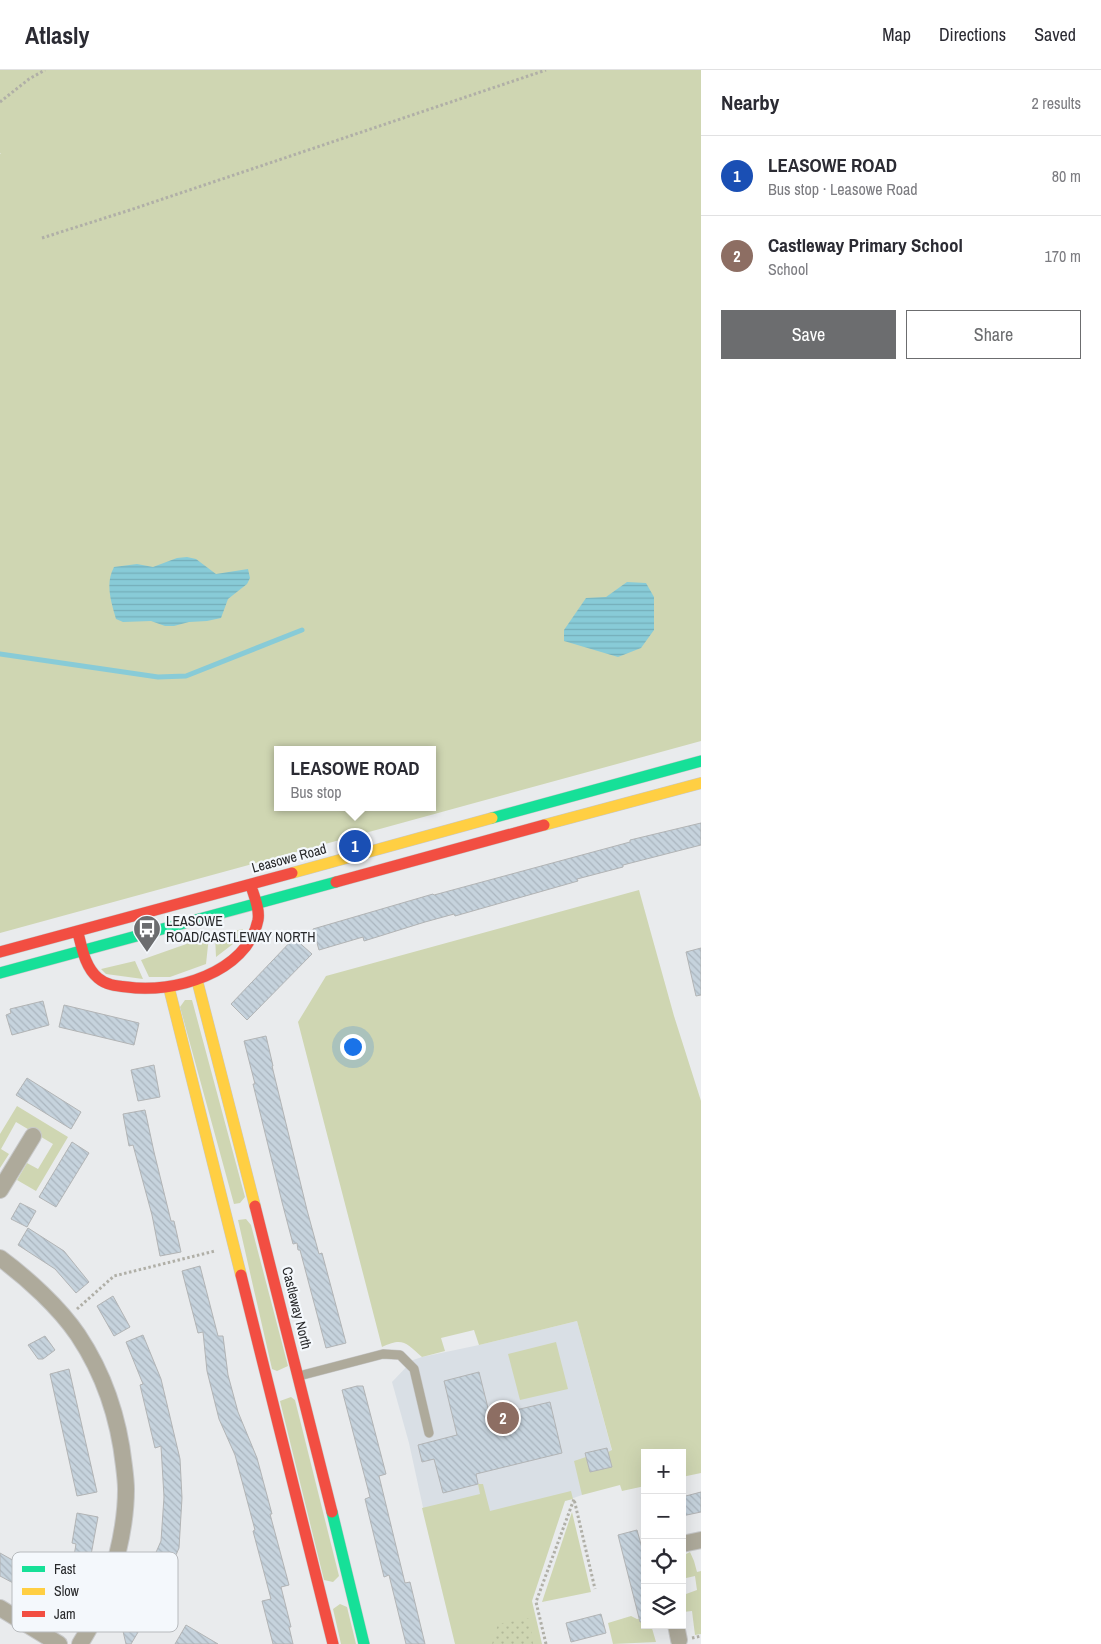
<!DOCTYPE html>
<html lang="en">
<head>
<meta charset="utf-8">
<style>
  :root { --surface:#fff; --page:#f2f2f3; --text:#2b2b33; --muted:#7c7c81; --line:#e1e1e2; --accent:#6c6d6f }
  body { margin:0; font-family:"Archivo Narrow",sans-serif; background:var(--page); color:var(--text) }
  .controls { position:absolute; right:15px; bottom:15px; display:grid; overflow:hidden; border-radius:0px; box-shadow:0 5px 20px #0002 }
  .controls button { width:45px; height:45px; display:grid; place-items:center; padding:0; border:0; border-bottom:1px solid var(--line); background:var(--surface); color:var(--text); font:25px sans-serif }
  .you { position:absolute; left:352px; top:976px; width:18px; height:18px; margin:-12px; border:4px solid #fff; border-radius:50%; background:#1a73e8; box-shadow:0 0 0 8px #1a73e833 }
  .badge { display:grid; place-items:center; width:32px; height:32px; border-radius:50%; background:var(--accent); color:#fff; font-size:16px; font-weight:700 }
  .pin { position:absolute; translate:-50% -50%; border:2px solid #fff; box-shadow:0 1px 5px #0006 }
  .popup { position:absolute; left:274px; top:676px; width:162px; height:65px; box-sizing:border-box; display:grid; place-content:center; border-radius:0px; background:var(--surface); filter:drop-shadow(0 1px 4px #0005); font-size:16px; white-space:nowrap; color:var(--muted) }
  .popup b { font-size:19px; color:var(--text) }
  .popup::after { content:''; position:absolute; left:50%; top:100%; margin-left:-10px; border:10px solid transparent; border-top-color:var(--surface) }
  .list { margin:0; padding:0; list-style:none }
  h2 { display:flex; justify-content:space-between; align-items:center; height:65px; margin:0; padding:0 20px; font-size:21px }
  h2 small { font-size:16px; font-weight:400; color:var(--muted) }
  .list li { display:grid; grid-template-columns:32px 1fr auto; gap:15px; align-items:center; box-sizing:border-box; height:80px; padding:0 20px; border-top:1px solid var(--line) }
  .list b { display:block; font-size:19px; white-space:nowrap }
  .list p { margin:0; font-size:16px; white-space:nowrap; color:var(--muted) }
  .list em { font-size:16px; font-style:normal; color:var(--muted) }
  .actions { display:flex; gap:10px; padding:15px 20px }
  .actions a { flex:1; padding:11px 0; border:1px solid var(--accent); border-radius:0px; text-align:center; font-size:18px; color:var(--accent) }
  .actions .main { background:var(--accent); color:#fff }
  .icon { flex:none; width:28px; height:28px; fill:none; stroke:currentColor; stroke-width:2; stroke-linecap:round; stroke-linejoin:round }
  .map { position:relative; flex:none; width:701px; height:1574px; overflow:hidden }
  header { display:flex; align-items:center; gap:30px; box-sizing:border-box; height:70px; padding:0 25px; background:var(--surface); border-bottom:1px solid var(--line) }
  header strong { font-size:24px }
  nav { display:flex; gap:28px; margin-inline-start:auto; font-size:18px }
  main { display:flex }
  aside { flex:1; background:var(--surface) }
  .map>svg:first-child { display:block }
  .built { fill:#d9dfe5 }
  .green { fill:#cfd6b2; fill-rule:evenodd }
  .park { fill:url(#park-dots) }
  .water { fill:url(#water-rules) }
  .lines { fill:none; stroke-linecap:round; stroke-linejoin:round }
  .stream { stroke:#88cbd7; stroke-width:5 }
  .building { fill:url(#building-back-hatch); stroke:#b2b4b5 }
  .lane-casing { stroke:#c7c8c9; stroke-width:10 }
  .street-casing { stroke:#c7c8c9; stroke-width:18 }
  .fast-casing { stroke:#c7c8c9; stroke-width:12 }
  .slow-casing { stroke:#c7c8c9; stroke-width:12 }
  .jam-casing { stroke:#c7c8c9; stroke-width:12 }
  .path { stroke:#b0afa7; stroke-width:3; stroke-dasharray:2.5 2.5; stroke-linecap:butt }
  .lane { stroke:#aeaa9b; stroke-width:9 }
  .street { stroke:#aeaa9b; stroke-width:16 }
  .fast { stroke:#16e098; stroke-width:11 }
  .slow { stroke:#ffcf43; stroke-width:11 }
  .jam { stroke:#f24e42; stroke-width:11 }
  .labels { text-anchor:middle; stroke-width:4.5; stroke-linejoin:round; paint-order:stroke }
  .street-label { font-size:14px; fill:#28292b; stroke:#f4f8fc }
  .poi-label { font-size:14px; fill:#28292b; stroke:#f4f8fc; text-anchor:start }
  .key { fill:#f4f8fc; stroke:#b7babd; stroke-width:1 }
  .key-label { font-size:14px; fill:#28292b }
</style>
</head>
<body>
<header>
<strong>Atlasly</strong>
<nav><a>Map</a><a>Directions</a><a>Saved</a></nav>
</header>
<main>
<div class="map">
<svg width="701" height="1574" viewBox="0 0 701 1574">
  <defs>
    <pattern id="park-dots" width="8" height="8" patternUnits="userSpaceOnUse" patternTransform="scale(1.25)"><rect width="8" height="8" fill="#cfd6b2"/><path d="M2 2h.1M6 6h.1" fill="none" stroke="#b2b899" stroke-width="1.8" stroke-linecap="round"/></pattern>
    <pattern id="water-rules" width="6" height="5" patternUnits="userSpaceOnUse" patternTransform="scale(1.25)"><rect width="6" height="5" fill="#88cbd7"/><path d="M0 2.5h6" fill="none" stroke="#75aeb9"/></pattern>
    <pattern id="building-back-hatch" width="6" height="6" patternUnits="userSpaceOnUse" patternTransform="scale(1.25)"><rect width="6" height="6" fill="#c6d3dd"/><path d="M-1 5l2 2M0 0l6 6M5-1l2 2" fill="none" stroke="#aab5be"/></pattern>
  </defs>
  <rect width="100%" height="100%" fill="#e9ebed"/>
  <path class="built" d="M 577,1251 L 612,1381 L 582,1425 L 565,1431 L 429,1465 L 409,1373 L 392,1312 L 413,1290 L 422,1287 L 479,1275 Z"/>
  <path class="green" d="M 0,0 L 701,0 L 701,671 L 0,863 L 0,84 L 1,83 L 0,83 ZM 278,680 L 432,680 L 432,737 L 278,737 Z
    M 639,820 L 674,946 L 701,1031 L 701,1403 L 682,1407 L 682,1383 L 645,1383 L 645,1416 L 622,1421 L 620,1415 L 582,1425 L 574,1391 L 586,1387 L 590,1402 L 611,1397 L 608,1382 L 612,1380 L 577,1251 L 479,1275 L 474,1260 L 441,1268 L 445,1281 L 422,1287 C 406,1273 403,1267 382,1277 L 298,952 L 326,906 Z
    M 243,859 L 242,867 L 216,887 L 215,865 Z
    M 209,866 L 206,894 L 170,907 L 149,907 L 141,890 Z
    M 135,891 L 143,909 L 106,904 L 101,899 Z
    M 185,930 L 192,930 L 245,1127 L 240,1133 L 234,1134 L 180,937 Z
    M 17,1036 L 68,1067 L 36,1121 L 17,1110 L 27,1093 L 38,1099 L 53,1074 L 16,1052 L 1,1079 L 9,1084 L 0,1098 L 0,1064 Z
    M 246,1149 L 251,1155 L 288,1296 L 277,1301 L 272,1299 L 238,1150 Z
    M 556,1272 L 568,1319 L 520,1330 L 508,1284 Z
    M 291,1327 L 295,1330 L 339,1506 L 333,1512 L 324,1510 L 280,1331 Z
    M 478,1414 L 483,1414 L 490,1441 L 571,1421 L 573,1429 L 565,1431 L 532,1531 L 542,1574 L 455,1574 L 422,1438 L 480,1424 Z
    M 572,1442 L 591,1522 L 542,1532 Z
    M 690,1482 L 694,1491 L 697,1502 L 701,1501 L 701,1564 L 695,1565 L 692,1541 L 683,1542 L 682,1541 L 682,1527 L 686,1524 L 697,1520 L 695,1506 L 682,1509 L 682,1486 Z
    M 340,1534 L 347,1537 L 356,1574 L 341,1574 L 333,1539 Z
    M 631,1546 L 637,1549 L 645,1548 L 645,1555 L 651,1555 L 656,1572 L 613,1574 L 608,1553 Z"/>
  <path class="park" d="M 530,1548 L 533,1574 L 492,1574 L 498,1554 Z"/>
  <path class="water" d="M 187,487 L 196,489 L 216,504 L 248,499 L 250,508 L 247,514 L 228,529 L 221,548 L 207,551 L 189,552 L 174,556 L 165,556 L 151,551 L 123,552 L 116,549 C 111,531 105,514 114,497 L 137,494 L 153,497 L 177,488 Z
    M 627,512 L 646,513 L 654,527 L 654,560 L 641,578 L 618,587 L 564,571 L 564,560 L 586,528 L 606,527 Z"/>
  <g class="lines">
    <path class="stream" d="M 0,584 L 158,607 L 186,606 L 302,560"/>
  </g>
  <path class="building" d="M 701,753 L 701,775 L 623,795 L 623,797 L 577,809 L 578,811 L 455,846 L 454,844 L 425,852 L 364,871 L 363,867 L 319,880 L 313,859 L 433,824 L 434,825 L 630,772 L 630,770 Z
    M 294,868 L 312,884 L 247,950 L 231,934 Z
    M 701,878 L 701,925 L 696,926 L 686,882 Z
    M 43,931 L 49,955 L 12,965 L 6,945 L 11,943 L 10,939 Z
    M 64,935 L 139,953 L 134,975 L 59,957 Z
    M 266,966 L 273,996 L 272,996 L 307,1140 L 319,1184 L 322,1183 L 346,1273 L 326,1278 L 300,1180 L 298,1180 L 297,1173 L 293,1174 L 282,1132 L 253,1014 L 255,1014 L 244,971 Z
    M 154,995 L 160,1027 L 138,1031 L 131,1000 Z
    M 27,1008 L 81,1042 L 71,1059 L 16,1025 Z
    M 145,1040 L 154,1082 L 171,1151 L 174,1151 L 181,1182 L 160,1186 L 152,1145 L 133,1075 L 129,1076 L 123,1044 Z
    M 72,1072 L 89,1083 L 56,1137 L 39,1127 Z
    M 20,1133 L 36,1141 L 27,1157 L 11,1149 Z
    M 28,1158 L 64,1181 L 89,1212 L 76,1223 L 55,1199 L 18,1175 Z
    M 200,1196 L 218,1266 L 223,1266 L 228,1305 L 238,1342 L 257,1388 L 272,1444 L 270,1444 L 289,1515 L 281,1517 L 291,1557 L 289,1557 L 293,1574 L 273,1574 L 262,1531 L 271,1529 L 253,1461 L 255,1460 L 235,1385 L 219,1349 L 207,1301 L 203,1262 L 198,1263 L 182,1201 Z
    M 113,1226 L 130,1257 L 114,1266 L 97,1236 Z
    M 143,1265 L 161,1309 L 180,1389 L 182,1428 L 179,1478 L 163,1515 L 145,1508 L 150,1497 L 152,1497 L 150,1496 L 161,1471 L 164,1427 L 161,1376 L 155,1378 L 140,1315 L 143,1314 L 126,1272 Z
    M 45,1266 L 55,1280 L 43,1289 L 38,1289 L 28,1275 Z
    M 69,1299 L 97,1422 L 77,1426 L 50,1304 Z
    M 479,1302 L 490,1346 L 550,1332 L 562,1383 L 476,1404 L 478,1414 L 443,1423 L 434,1389 L 422,1392 L 418,1375 L 457,1365 L 444,1311 Z
    M 357,1316 L 363,1316 L 386,1404 L 379,1406 L 405,1513 L 410,1512 L 425,1574 L 406,1574 L 389,1505 L 384,1507 L 365,1429 L 370,1427 L 342,1320 Z
    M 607,1378 L 612,1397 L 590,1402 L 585,1383 Z
    M 701,1422 L 701,1442 L 682,1446 L 682,1427 Z
    M 77,1443 L 98,1447 L 91,1485 L 85,1482 L 73,1505 L 71,1504 L 76,1474 L 72,1473 Z
    M 637,1460 L 645,1489 L 645,1551 L 640,1552 L 618,1465 Z
    M 0,1483 L 25,1497 L 15,1514 L 0,1506 Z
    M 77,1508 L 79,1527 L 43,1532 L 41,1513 Z
    M 137,1528 L 153,1537 L 131,1574 L 126,1574 L 122,1557 Z
    M 601,1544 L 606,1563 L 571,1572 L 566,1553 Z
    M 186,1555 L 218,1574 L 175,1574 Z"/>
  <g class="lines">
    <defs>
      <path id="lane" d="M 299,1306 L 383,1284 L 400,1285 L 414,1299 L 429,1363"/>
      <path id="street" d="M 0,1120 L 33,1066
        M 0,1188 C 27,1208 59,1237 78,1265 C 104,1304 119,1350 124,1396 C 125,1404 126,1412 126,1419 C 126,1451 118,1486 108,1516 C 102,1537 91,1556 80,1574
        M 682,1474 L 701,1470
        M 0,1538 L 59,1574
        M 676,1555 L 679,1570"/>
      <path id="fast" d="M 492,748 L 701,691
        M 0,903 L 336,812
        M 332,1442 L 364,1574"/>
      <path id="slow" d="M 544,755 L 701,713
        M 292,803 L 492,748
        M 197,910 L 255,1136
        M 169,918 L 241,1205"/>
      <path id="jam" d="M 336,812 L 544,755
        M 78,863 C 82,878 85,897 98,908 C 106,915 116,916 127,917 C 173,924 247,903 258,850 C 260,839 254,826 251,816
        M 0,882 L 292,803
        M 255,1136 L 332,1442
        M 241,1205 L 333,1574"/>
    </defs>
    <use href="#lane" class="lane-casing"/>
    <use href="#street" class="street-casing"/>
    <use href="#fast" class="fast-casing"/>
    <use href="#slow" class="slow-casing"/>
    <use href="#jam" class="jam-casing"/>
    <path class="path" d="M 0,32 L 29,9 L 45,0
      M 42,168 L 130,140 L 546,0
      M 77,1239 L 114,1206 L 215,1181
      M 692,1568 L 701,1566
      M 546,1574 L 536,1532 L 574,1429 L 595,1519"/>
    <use href="#lane" class="lane"/>
    <use href="#street" class="street"/>
    <use href="#fast" class="fast"/>
    <use href="#slow" class="slow"/>
    <use href="#jam" class="jam"/>
  </g>
  <defs>
    <symbol id="bus-pin" viewBox="-11 -11 22 30"><path d="M0 17L-7.5 6A9.5 9.5 0 1 1 7.5 6Z" fill="#6c6d6f" stroke="#f4f8fc"/><path d="M-5-6H5V4H4V6H2V4H-2V6H-4V4H-5ZM-3.5-4V0h7V-4ZM-3.5 1.2v1.5H-2V1.2ZM2 1.2v1.5H3.5V1.2Z" fill="#fff"/></symbol>
  </defs>
  <g fill-rule="evenodd">
    <use href="#bus-pin" x="131" y="843" width="32" height="43"/>
  </g>
  <g class="labels">
    <g class="street-label">
      <text transform="translate(289 788) rotate(-15)" y="5">Leasowe Road</text>
      <text transform="translate(297 1238) rotate(76)" y="5">Castleway North</text>
    </g>
    <g class="poi-label">
      <text x="166" y="856">LEASOWE<tspan x="166" dy="16">ROAD/CASTLEWAY NORTH</tspan></text>
    </g>
  </g>
  <rect x="12" y="1482" width="166" height="80" rx="8" class="key"/>
  <rect x="22" y="1496" width="23" height="6" fill="#16e098"/>
  <rect x="22" y="1518" width="23" height="7" fill="#ffcf43"/>
  <rect x="22" y="1541" width="23" height="6" fill="#f24e42"/>
  <g class="key-label">
    <text x="54" y="1504">Fast</text>
    <text x="54" y="1526">Slow</text>
    <text x="54" y="1549">Jam</text>
  </g>
</svg>
<div class="controls">
<button>+</button>
<button>−</button>
<button><svg class="icon" aria-label="locate" viewBox="0 0 24 24"><circle cx="12" cy="12" r="6"/><path d="M12 2v4M12 18v4M2 12h4M18 12h4"/></svg></button>
<button><svg class="icon" aria-label="layers" viewBox="0 0 24 24"><path d="M12 4l9 5-9 5-9-5zM3 14l9 5 9-5"/></svg></button>
</div>
<div class="you"></div>
<div class="pin badge" style="left:355px;top:776px;background:#1a4fb4">1</div>
<div class="popup"><b>LEASOWE ROAD</b>Bus stop</div>
<div class="pin badge" style="left:503px;top:1348px;background:#8d6e63">2</div>
</div>
<aside>
<h2>Nearby<small>2 results</small></h2>
<ul class="list">
<li><span class="badge" style="background:#1a4fb4">1</span><div><b>LEASOWE ROAD</b><p>Bus stop · Leasowe Road</p></div><em>80 m</em></li>
<li><span class="badge" style="background:#8d6e63">2</span><div><b>Castleway Primary School</b><p>School</p></div><em>170 m</em></li>
</ul>
<div class="actions"><a class="main">Save</a><a>Share</a></div>
</aside>
</main>
</body>
</html>
